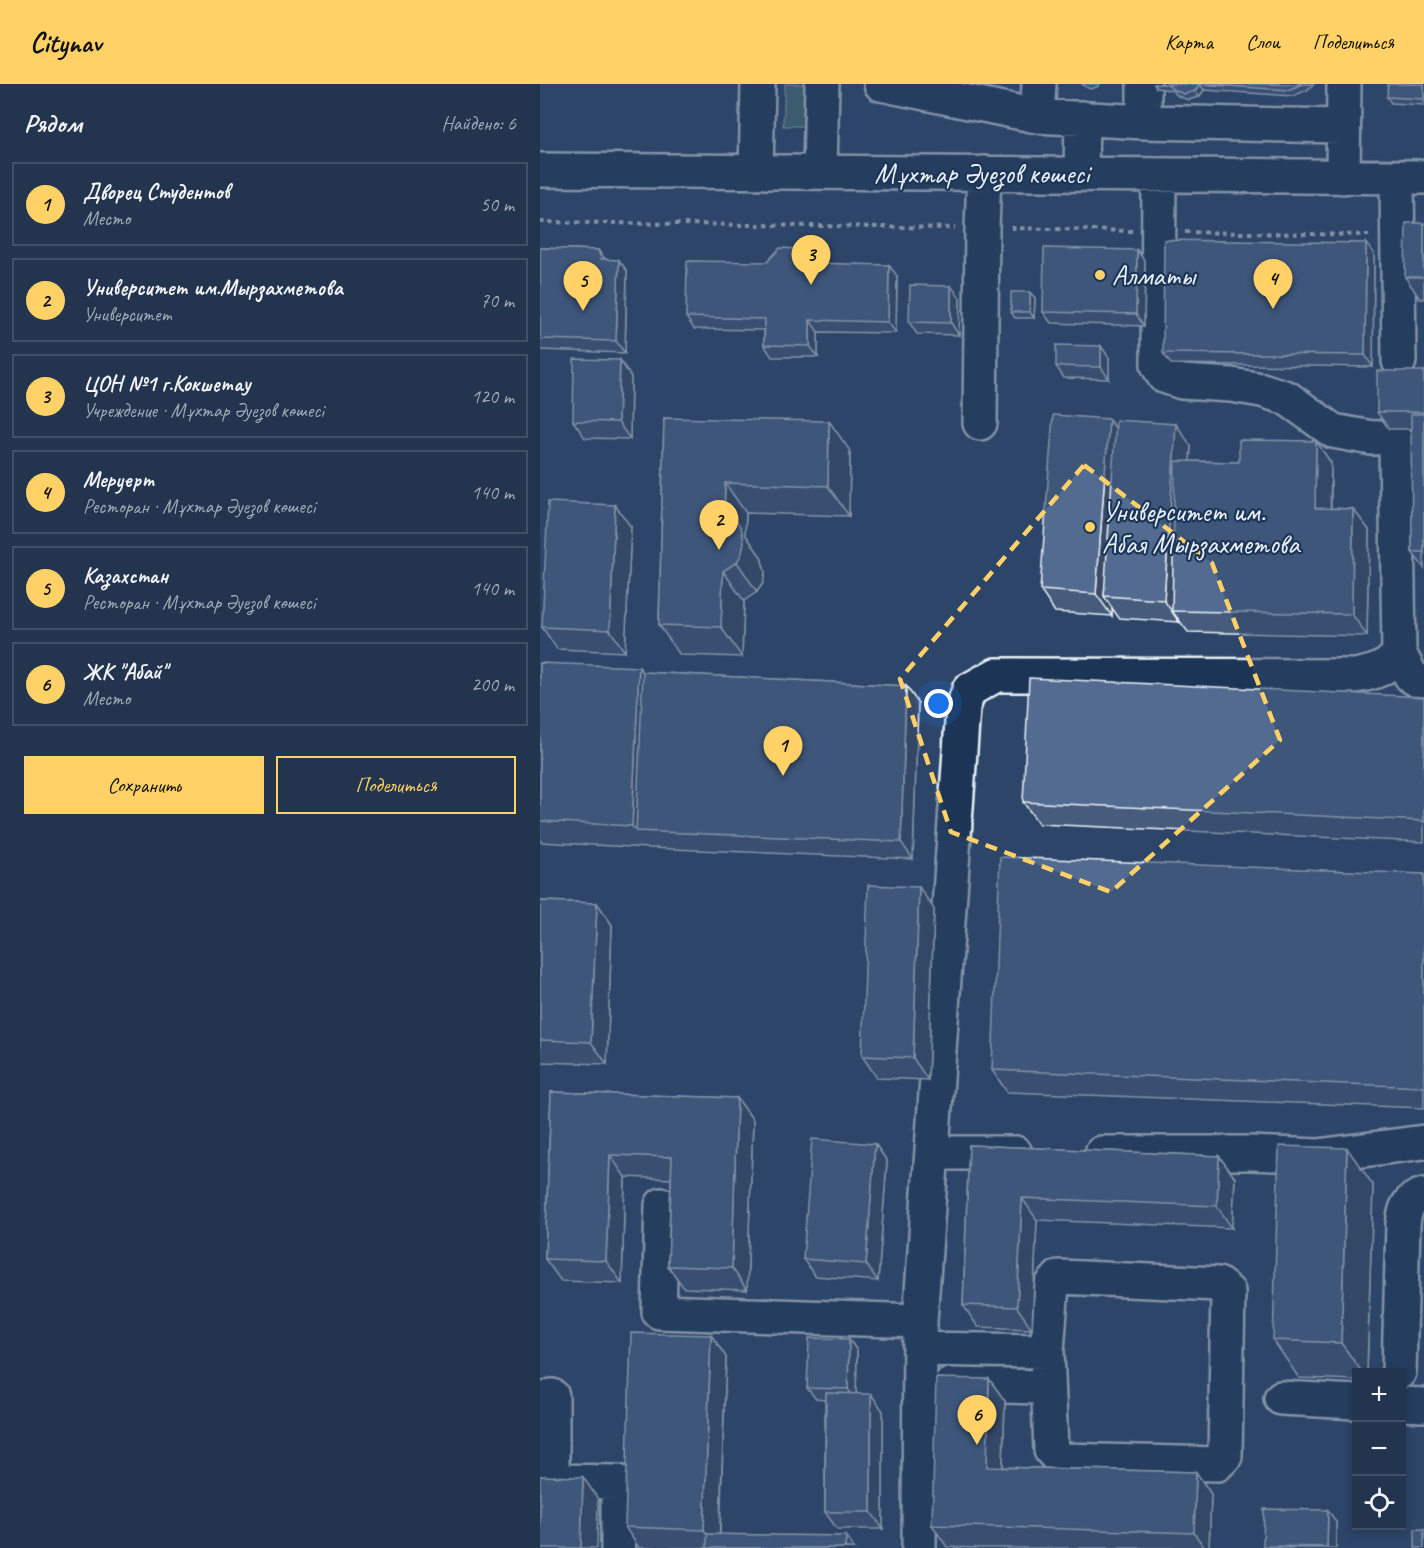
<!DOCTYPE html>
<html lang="ru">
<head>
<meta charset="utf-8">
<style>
  :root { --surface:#22344e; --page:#2a3c55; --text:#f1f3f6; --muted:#a2aab6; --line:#3f4f66; --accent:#ffd166 }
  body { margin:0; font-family:Caveat,sans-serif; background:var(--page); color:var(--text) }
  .controls { position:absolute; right:18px; bottom:18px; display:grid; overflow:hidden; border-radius:0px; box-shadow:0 3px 9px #0003 }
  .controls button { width:54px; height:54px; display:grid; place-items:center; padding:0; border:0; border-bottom:2px solid var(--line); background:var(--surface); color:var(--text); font:30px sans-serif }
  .you { position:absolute; left:399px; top:620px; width:21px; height:21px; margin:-15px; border:4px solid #fff; border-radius:50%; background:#1a73e8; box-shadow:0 0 0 9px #1a73e833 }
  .badge { display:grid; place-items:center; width:39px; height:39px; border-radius:50%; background:var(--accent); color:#111; font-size:20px; font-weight:700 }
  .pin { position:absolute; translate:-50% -50px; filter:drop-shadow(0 2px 3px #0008) }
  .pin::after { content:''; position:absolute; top:32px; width:21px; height:18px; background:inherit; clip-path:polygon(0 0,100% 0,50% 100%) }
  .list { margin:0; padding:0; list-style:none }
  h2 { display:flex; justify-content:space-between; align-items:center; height:78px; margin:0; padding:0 24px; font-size:26px }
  h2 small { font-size:20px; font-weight:400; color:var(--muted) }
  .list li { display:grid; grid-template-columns:39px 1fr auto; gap:18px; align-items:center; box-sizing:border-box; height:84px; margin:0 12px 12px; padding:0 12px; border:2px solid var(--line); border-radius:0px }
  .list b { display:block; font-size:22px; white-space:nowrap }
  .list p { margin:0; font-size:20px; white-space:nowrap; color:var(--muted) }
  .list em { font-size:20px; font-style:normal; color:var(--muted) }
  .actions { display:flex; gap:12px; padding:18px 24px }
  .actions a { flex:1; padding:14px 0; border:2px solid var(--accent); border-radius:0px; text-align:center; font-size:21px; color:var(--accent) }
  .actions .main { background:var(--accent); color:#111 }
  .icon { flex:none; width:33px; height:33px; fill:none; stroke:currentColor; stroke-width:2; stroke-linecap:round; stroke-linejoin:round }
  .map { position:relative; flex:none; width:884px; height:1464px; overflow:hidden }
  header { display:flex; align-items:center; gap:36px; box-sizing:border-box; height:84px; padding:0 30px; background:var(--accent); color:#111 }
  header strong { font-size:28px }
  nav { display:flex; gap:33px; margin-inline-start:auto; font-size:21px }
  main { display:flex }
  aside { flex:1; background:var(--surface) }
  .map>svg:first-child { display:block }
  .green { fill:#4e7578; stroke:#9bb3b8; stroke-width:1.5 }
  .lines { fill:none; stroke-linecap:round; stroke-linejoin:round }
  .minor-casing { stroke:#e8f1f8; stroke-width:38 }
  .path { stroke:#e8f1f8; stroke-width:4; stroke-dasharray:4.5 4.5; stroke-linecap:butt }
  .minor { stroke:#1d3557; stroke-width:33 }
  .wall { fill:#475c7d; stroke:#e8f1f8; stroke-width:1.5 }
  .shaded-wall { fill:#3a4b66; stroke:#e8f1f8; stroke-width:1.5 }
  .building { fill:#536b91; stroke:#e8f1f8; stroke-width:1.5 }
  .marked { fill:none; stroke:#ffd166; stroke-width:4.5; stroke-dasharray:12 8; stroke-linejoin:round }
  .poi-dot { fill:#ffd166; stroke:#1d3557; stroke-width:2 }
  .labels { text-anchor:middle; stroke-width:4.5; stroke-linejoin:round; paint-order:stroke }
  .street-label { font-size:28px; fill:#e8f1f8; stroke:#1d3557 }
  .poi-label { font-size:28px; fill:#e8f1f8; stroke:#1d3557; text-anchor:start }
</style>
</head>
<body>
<header>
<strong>Citynav</strong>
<nav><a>Карта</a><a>Слои</a><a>Поделиться</a></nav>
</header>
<main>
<aside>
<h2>Рядом<small>Найдено: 6</small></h2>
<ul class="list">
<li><span class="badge">1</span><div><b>Дворец Студентов</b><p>Место</p></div><em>50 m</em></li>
<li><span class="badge">2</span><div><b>Университет им.Мырзахметова</b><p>Университет</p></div><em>70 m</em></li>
<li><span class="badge">3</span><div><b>ЦОН №1 г.Кокшетау</b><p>Учреждение · Мұхтар Әуезов көшесі</p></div><em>120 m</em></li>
<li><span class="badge">4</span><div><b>Меруерт</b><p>Ресторан · Мұхтар Әуезов көшесі</p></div><em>140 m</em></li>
<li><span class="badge">5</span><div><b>Казахстан</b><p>Ресторан · Мұхтар Әуезов көшесі</p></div><em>140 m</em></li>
<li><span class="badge">6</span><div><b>ЖК &quot;Абай&quot;</b><p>Место</p></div><em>200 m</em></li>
</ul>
<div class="actions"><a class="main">Сохранить</a><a>Поделиться</a></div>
</aside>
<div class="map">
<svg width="884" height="1464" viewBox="0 0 884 1464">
  <rect width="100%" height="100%" fill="#2d4568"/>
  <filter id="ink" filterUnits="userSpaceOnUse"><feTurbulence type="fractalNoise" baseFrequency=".0167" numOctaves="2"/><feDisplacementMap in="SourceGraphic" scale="12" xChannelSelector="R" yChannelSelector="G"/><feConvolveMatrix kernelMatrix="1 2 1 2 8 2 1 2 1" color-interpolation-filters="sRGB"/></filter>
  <g filter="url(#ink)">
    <path class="green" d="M 245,0 L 273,0 L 271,42 L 243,42 Z"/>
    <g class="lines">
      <defs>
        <path id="minor" d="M 341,0 L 497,32 L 604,38 L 802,42
          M 604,0 L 604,38
          M 497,32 L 499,0
          M 0,86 L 884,93
          M 216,88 L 218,0
          M 280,88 L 282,0
          M 541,90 L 542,34
          M 803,93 L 804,0
          M 857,93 L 859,277
          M 440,339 L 442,145 L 444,89
          M 859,569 L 871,592 L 884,600
          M 393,1069 L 475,1069
          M 562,1069 L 711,1069 L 778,1072 L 884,1058
          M 122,1121 L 119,1228 L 380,1237
          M 380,1265 L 507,1267 L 511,1366 L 520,1376 L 677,1380 L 685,1372 L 688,1208 L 678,1200 L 519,1193 L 512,1201 L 507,1267
          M 859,1288 L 863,1140 C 865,1124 868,1115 884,1111
          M 410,1301 L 507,1303
          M 12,1312 L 12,1397 L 78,1398 L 78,1464
          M 741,1314 L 816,1318
          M 862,1320 L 884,1321
          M 379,1464 L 380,1237 L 423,624 L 429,606 L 456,591 L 815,592 C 833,589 848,585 859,569 L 856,360 L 855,356 L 850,353 L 832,354 L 793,347 L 747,314 L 722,306 L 691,301 L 642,298 L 624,292 L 618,281 L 619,91"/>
      </defs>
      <use href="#minor" class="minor-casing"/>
      <path class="path" d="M 0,138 L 415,144
        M 471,144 L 592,147
        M 645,148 L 829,151"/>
      <use href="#minor" class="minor"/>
    </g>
    <path class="wall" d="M 542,0 L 560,0 L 557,3 L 550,5 L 544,2 Z
      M 614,0 L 774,0 L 767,6 L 753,12 L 664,6 L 659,13 L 648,16 L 638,12 L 631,6 L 616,4 Z
      M 884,0 L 884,21 L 851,19 L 847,13 Z
      M 884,139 L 884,215 L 880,215 L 865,193 Z
      M 0,164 L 58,166 L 65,175 L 87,187 L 85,269 L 0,266 Z
      M 597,166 L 605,178 L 604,242 L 511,239 L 503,228 Z
      M 834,170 L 833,283 L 631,280 L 623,269 Z
      M 270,179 L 357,192 L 356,249 L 278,248 L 278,273 L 232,273 L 224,261 L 224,246 L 154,245 L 146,233 Z
      M 490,208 L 495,214 L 494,234 L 475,234 L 471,228 Z
      M 420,214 L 419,251 L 377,250 L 369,238 Z
      M 561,262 L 569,274 L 569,295 L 524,294 L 516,282 Z
      M 80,276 L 91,293 L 90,355 L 45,354 L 33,337 Z
      M 884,287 L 884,484 L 872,468 L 872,345 L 849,345 L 837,328 Z
      M 124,334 L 310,367 L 309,432 L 206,429 L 205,450 L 221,473 L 225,488 L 223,499 L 217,508 L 204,517 L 202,573 L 140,571 L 119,541 Z
      M 576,345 L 651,362 L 650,377 L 699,378 L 776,357 L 791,379 L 791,424 L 813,425 L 829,446 L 827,552 L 648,548 L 639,536 L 639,538 L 579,534 L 572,524 L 572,532 L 515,528 L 500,506 Z
      M 91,443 L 85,568 L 17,565 L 2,543 Z
      M 0,579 L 103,588 L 366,602 L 378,619 L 373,775 L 108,764 L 0,758 Z
      M 884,613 L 884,758 L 499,740 L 483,718 Z
      M 884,790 L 884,1024 L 467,1008 L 452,986 Z
      M 0,817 L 57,819 L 72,841 L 67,980 L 0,978 Z
      M 394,825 L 388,996 L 337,994 L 322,972 Z
      M 11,1008 L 197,1014 L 213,1036 L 207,1206 L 144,1204 L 128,1182 L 131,1095 L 85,1093 L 82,1199 L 21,1197 L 5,1175 Z
      M 335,1060 L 347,1077 L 338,1197 L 275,1192 L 263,1175 Z
      M 429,1061 L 679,1072 L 695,1094 L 692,1144 L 497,1136 L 492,1245 L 438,1243 L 423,1221 Z
      M 833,1101 L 827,1288 L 816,1288 L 816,1296 L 759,1294 L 733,1256 Z
      M 171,1251 L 186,1273 L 180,1451 L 314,1464 L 99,1464 L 85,1443 Z
      M 309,1255 L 317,1267 L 316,1310 L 343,1327 L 343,1445 L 297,1445 L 285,1428 L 285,1316 L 276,1315 L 267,1304 Z
      M 449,1295 L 465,1317 L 463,1383 L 656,1388 L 671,1410 L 669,1464 L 440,1464 L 407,1463 L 392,1441 Z
      M 796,1438 L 796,1464 L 725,1464 L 723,1462 Z"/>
    <path class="shaded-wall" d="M 660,0 L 664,6 L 659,13 L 655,7 Z
      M 826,159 L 834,170 L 833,283 L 825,271 Z
      M 58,166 L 67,178 L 61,175 Z
      M 597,166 L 605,178 L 604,242 L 596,230 Z
      M 79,176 L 87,187 L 85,269 L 76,257 Z
      M 349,181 L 357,192 L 356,249 L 348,238 Z
      M 411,202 L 420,214 L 419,251 L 411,239 Z
      M 490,208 L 495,214 L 494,234 L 490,228 Z
      M 270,236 L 278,248 L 278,273 L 270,262 Z
      M 561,262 L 569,274 L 569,295 L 561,283 Z
      M 80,276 L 91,293 L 90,355 L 78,338 Z
      M 569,335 L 584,357 L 564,512 L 572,524 L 572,532 L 556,510 Z
      M 289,337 L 310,367 L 309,432 L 288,402 Z
      M 636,340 L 651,362 L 640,527 L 632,527 L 639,536 L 639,538 L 624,516 Z
      M 776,357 L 791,379 L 790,446 L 775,424 Z
      M 185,399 L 206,429 L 205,450 L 221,473 L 225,488 L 223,499 L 217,508 L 197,478 L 184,429 Z
      M 75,421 L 91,443 L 85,568 L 70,546 Z
      M 813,425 L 829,446 L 827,552 L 812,530 Z
      M 183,487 L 204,517 L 202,573 L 181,543 Z
      M 99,583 L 115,605 L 96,747 L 92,742 Z
      M 366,602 L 378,619 L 373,775 L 361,758 Z
      M 379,803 L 394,825 L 388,996 L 373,974 Z
      M 57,819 L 72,841 L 67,980 L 51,958 Z
      M 197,1014 L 213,1036 L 207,1206 L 192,1184 Z
      M 335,1060 L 347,1077 L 338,1197 L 326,1180 Z
      M 807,1064 L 833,1101 L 827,1288 L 822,1288 L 801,1259 Z
      M 70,1071 L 85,1093 L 82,1199 L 66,1177 Z
      M 679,1072 L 695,1094 L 692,1144 L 677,1122 Z
      M 482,1114 L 497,1136 L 492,1245 L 477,1223 Z
      M 171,1251 L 186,1273 L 179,1464 L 177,1464 L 164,1446 Z
      M 309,1255 L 317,1267 L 316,1317 L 308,1305 Z
      M 449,1295 L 465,1317 L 462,1405 L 447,1383 Z
      M 331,1310 L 343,1327 L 343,1445 L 331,1428 Z
      M 656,1388 L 671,1410 L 669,1464 L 665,1464 L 654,1449 Z
      M 43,1393 L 58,1415 L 57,1464 L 41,1464 Z
      M 788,1426 L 796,1438 L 796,1464 L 788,1464 L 787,1463 Z
      M 306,1452 L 314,1464 L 305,1464 Z"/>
    <path class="building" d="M 627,0 L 762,0 L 748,6 L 660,0 L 655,7 L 644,10 L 634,6 Z
      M 848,0 L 884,0 L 884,15 L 847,13 Z
      M 866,139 L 884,139 L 884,193 L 865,193 Z
      M 624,156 L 826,159 L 825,271 L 623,269 Z
      M 0,164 L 58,166 L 61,175 L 79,176 L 76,257 L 0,255 Z
      M 240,164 L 259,165 L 270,179 L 349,181 L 348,238 L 270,236 L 270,262 L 224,261 L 225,235 L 146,233 L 147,177 L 227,178 Z
      M 504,164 L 597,166 L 596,230 L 503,228 Z
      M 370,201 L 411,202 L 411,239 L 369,238 Z
      M 471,208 L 490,208 L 490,228 L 471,228 Z
      M 516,261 L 561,262 L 561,283 L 516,282 Z
      M 34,275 L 80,276 L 78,338 L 33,337 Z
      M 837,287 L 884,287 L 884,328 L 837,328 Z
      M 871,330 L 884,330 L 884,468 L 872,468 Z
      M 513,331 L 569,335 L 556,510 L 500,506 Z
      M 124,334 L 289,337 L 288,402 L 185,399 L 184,429 L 194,434 L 201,443 L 204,458 L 202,469 L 197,478 L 183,487 L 181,543 L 119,541 Z
      M 576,336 L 636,340 L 624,516 L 564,512 Z
      M 699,356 L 776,357 L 775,424 L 813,425 L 812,530 L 632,527 L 635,377 L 699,378 Z
      M 8,418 L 75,421 L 70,546 L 2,543 Z
      M 0,579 L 99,583 L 92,742 L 0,737 Z
      M 103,588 L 366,602 L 361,758 L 96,747 Z
      M 489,594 L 884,613 L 884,737 L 483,718 Z
      M 460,773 L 884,790 L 884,1003 L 452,986 Z
      M 328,801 L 379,803 L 373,974 L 322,972 Z
      M 0,817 L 57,819 L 51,958 L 0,956 Z
      M 11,1008 L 197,1014 L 192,1184 L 128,1182 L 132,1073 L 70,1071 L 66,1177 L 5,1175 Z
      M 272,1055 L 335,1060 L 326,1180 L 263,1175 Z
      M 429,1061 L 679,1072 L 677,1122 L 482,1114 L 477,1223 L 423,1221 Z
      M 739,1062 L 807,1064 L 801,1259 L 733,1256 Z
      M 91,1249 L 171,1251 L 164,1446 L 85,1443 Z
      M 269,1254 L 309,1255 L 308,1305 L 267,1304 Z
      M 396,1294 L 449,1295 L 447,1383 L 656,1388 L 654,1449 L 392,1441 Z
      M 286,1309 L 331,1310 L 331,1428 L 285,1428 Z
      M 0,1392 L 43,1393 L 41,1464 L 0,1464 Z
      M 724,1425 L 788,1426 L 787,1463 L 723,1462 Z
      M 875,1445 L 884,1445 L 884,1464 L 875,1464 Z
      M 167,1450 L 306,1452 L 305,1464 L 167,1464 Z"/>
  </g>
  <path d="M0 0H884V1464H0ZM 544,381 L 672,479 L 740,656 L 571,808 L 411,748 L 360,595 Z" fill="#2d4568" fill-opacity=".55" fill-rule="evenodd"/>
  <path class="marked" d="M 544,381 L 672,479 L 740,656 L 571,808 L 411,748 L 360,595 Z"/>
  <g class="poi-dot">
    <circle cx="560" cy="191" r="6"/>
    <circle cx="550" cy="443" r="6"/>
  </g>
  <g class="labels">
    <g class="street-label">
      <text x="442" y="99">Мұхтар Әуезов көшесі</text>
    </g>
    <g class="poi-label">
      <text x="572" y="201">Алматы</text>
      <text x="562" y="437">Университет им.<tspan x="562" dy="32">Абая Мырзахметова</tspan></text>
    </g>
  </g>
</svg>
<div class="controls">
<button>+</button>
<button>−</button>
<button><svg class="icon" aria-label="locate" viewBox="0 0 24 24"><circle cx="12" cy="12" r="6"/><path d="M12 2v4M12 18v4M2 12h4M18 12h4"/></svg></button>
</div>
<div class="you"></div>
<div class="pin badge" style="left:243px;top:692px">1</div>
<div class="pin badge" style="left:179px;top:466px">2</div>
<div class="pin badge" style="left:271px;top:201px">3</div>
<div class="pin badge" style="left:733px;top:225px">4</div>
<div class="pin badge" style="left:43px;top:227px">5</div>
<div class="pin badge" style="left:437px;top:1361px">6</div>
</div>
</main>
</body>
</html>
